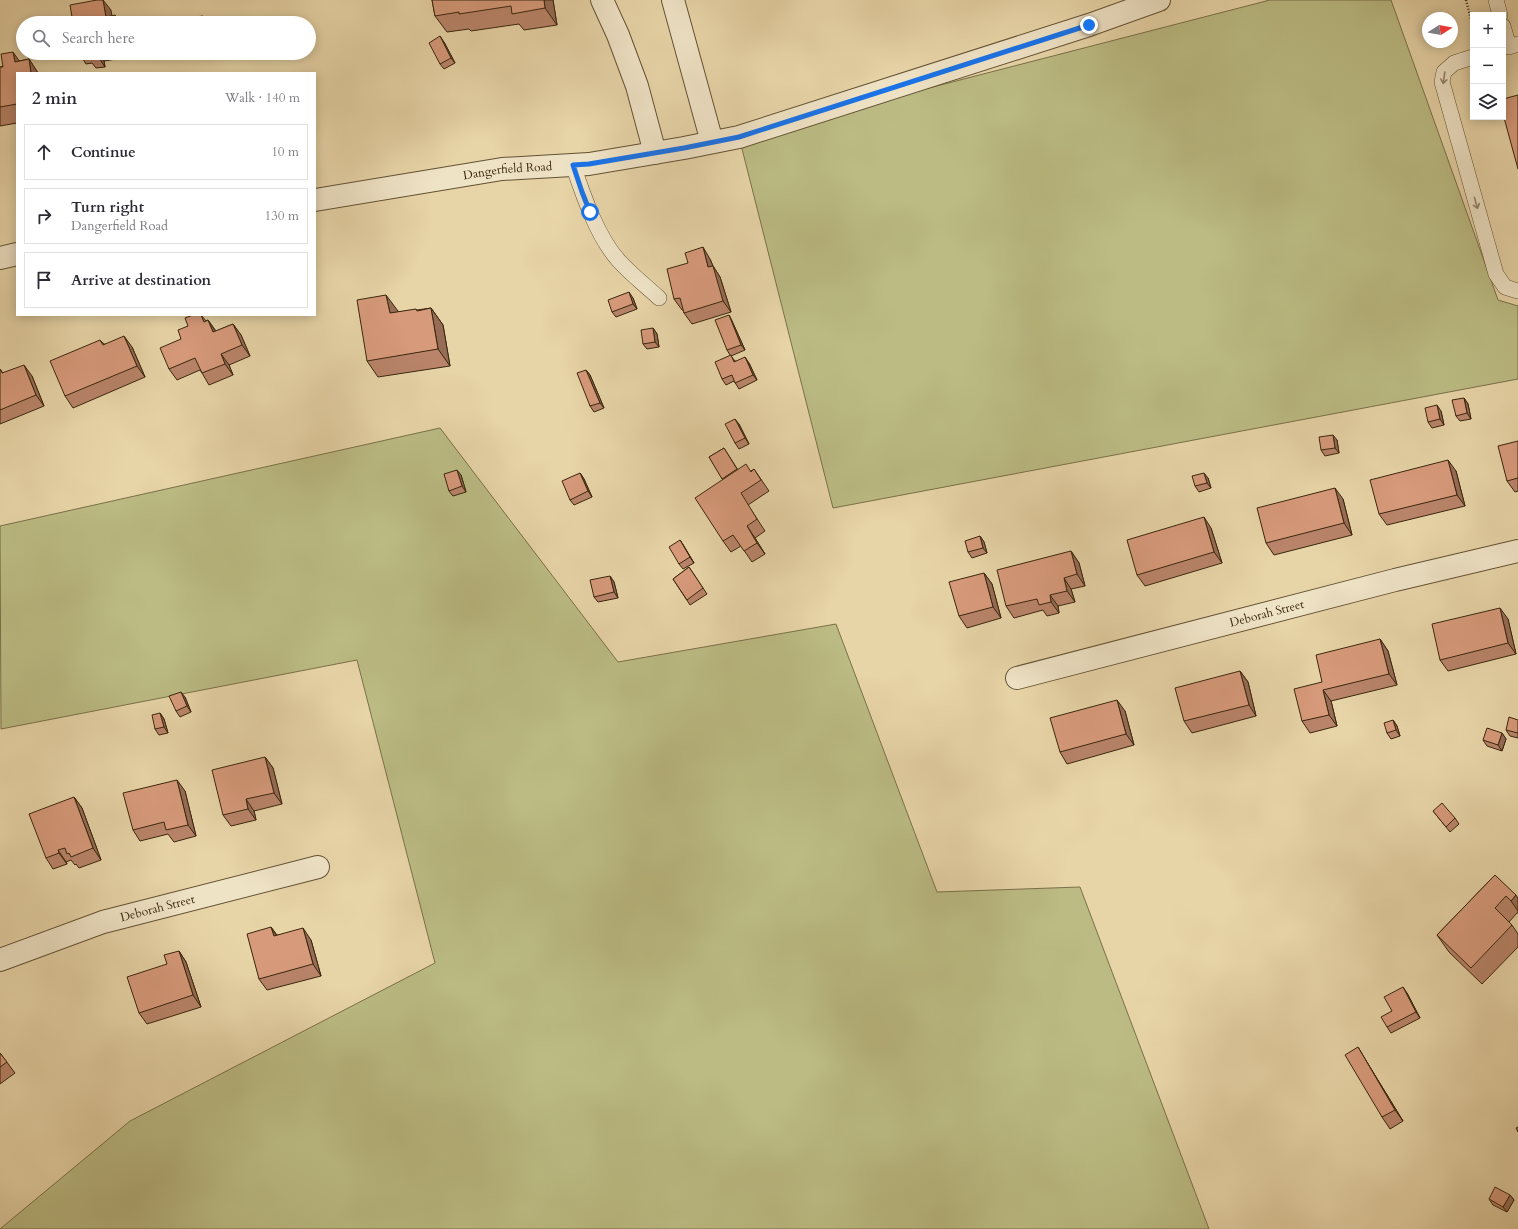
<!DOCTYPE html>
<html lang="en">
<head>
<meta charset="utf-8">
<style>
  :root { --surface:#fff; --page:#f7f7f7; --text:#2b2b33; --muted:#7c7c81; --line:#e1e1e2 }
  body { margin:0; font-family:Cardo,serif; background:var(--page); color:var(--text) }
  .controls { position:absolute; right:12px; top:12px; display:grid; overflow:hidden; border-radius:0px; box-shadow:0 2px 10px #0003 }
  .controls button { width:36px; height:36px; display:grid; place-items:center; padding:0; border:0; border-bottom:1px solid var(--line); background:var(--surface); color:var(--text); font:20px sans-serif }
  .compass { position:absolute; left:1422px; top:12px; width:36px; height:36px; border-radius:50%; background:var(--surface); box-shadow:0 2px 10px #0003; rotate:79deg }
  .stop { position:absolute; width:12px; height:12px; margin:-9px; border:3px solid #1a73e8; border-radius:50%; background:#fff }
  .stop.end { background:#1a73e8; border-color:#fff; box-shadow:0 1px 4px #0008 }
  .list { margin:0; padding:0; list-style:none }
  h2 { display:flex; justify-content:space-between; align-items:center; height:52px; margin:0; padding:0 16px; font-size:17px }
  h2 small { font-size:13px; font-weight:400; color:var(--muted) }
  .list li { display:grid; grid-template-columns:26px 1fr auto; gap:12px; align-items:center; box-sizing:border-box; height:56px; margin:0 8px 8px; padding:0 8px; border:1px solid var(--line); border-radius:0px }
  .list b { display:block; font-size:15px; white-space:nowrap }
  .list p { margin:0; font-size:13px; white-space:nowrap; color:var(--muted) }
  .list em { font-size:13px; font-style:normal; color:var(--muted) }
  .icon { flex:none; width:22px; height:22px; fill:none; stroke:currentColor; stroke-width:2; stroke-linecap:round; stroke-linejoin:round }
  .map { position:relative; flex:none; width:1518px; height:1229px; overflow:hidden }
  .search { position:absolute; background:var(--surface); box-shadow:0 2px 10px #0003; left:16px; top:16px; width:300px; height:44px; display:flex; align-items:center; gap:10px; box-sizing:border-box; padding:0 14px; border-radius:22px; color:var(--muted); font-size:15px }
  .panel { position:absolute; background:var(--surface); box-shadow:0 2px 10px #0003; left:16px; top:72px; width:300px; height:244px; border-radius:0px }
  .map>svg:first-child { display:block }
  .green { fill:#bbbb83; stroke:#7a7048 }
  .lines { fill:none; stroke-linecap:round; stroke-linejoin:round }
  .service-casing { stroke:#645234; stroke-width:16 }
  .minor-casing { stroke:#645234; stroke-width:24 }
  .tertiary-casing { stroke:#645234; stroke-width:24 }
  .path { stroke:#39260d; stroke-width:2.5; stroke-dasharray:1 2; stroke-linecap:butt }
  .service { stroke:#efe3c6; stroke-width:15 }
  .minor { stroke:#efe3c6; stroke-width:22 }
  .tertiary { stroke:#efe3c6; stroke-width:22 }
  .wall { fill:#b9846a; stroke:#39260d }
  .shaded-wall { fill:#966c56; stroke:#39260d }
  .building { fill:#d79a7b; stroke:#39260d }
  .oneway { stroke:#94846a }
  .route { stroke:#1a73e8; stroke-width:5 }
  .labels { text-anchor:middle; stroke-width:3; stroke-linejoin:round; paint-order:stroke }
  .street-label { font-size:12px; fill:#39260d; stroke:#efe3c6 }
</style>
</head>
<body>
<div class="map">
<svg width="1518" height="1229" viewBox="0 0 1518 1229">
  <rect width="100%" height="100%" fill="#e7d4a7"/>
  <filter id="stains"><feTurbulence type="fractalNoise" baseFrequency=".005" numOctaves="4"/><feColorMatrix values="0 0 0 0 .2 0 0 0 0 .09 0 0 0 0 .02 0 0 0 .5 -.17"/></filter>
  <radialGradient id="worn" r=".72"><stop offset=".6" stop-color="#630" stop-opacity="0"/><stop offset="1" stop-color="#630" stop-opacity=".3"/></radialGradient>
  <path class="green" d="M 1270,0 L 1391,0 L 1498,300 L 1518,306 L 1518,379 L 833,508 L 739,137 Z
    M 440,428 L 618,662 L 836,624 L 937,892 L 1080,887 L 1209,1229 L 0,1229 L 130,1121 L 435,963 L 357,660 L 1,729 L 0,526 Z"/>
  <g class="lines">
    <defs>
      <path id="service" d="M 1496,0 L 1500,15
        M 1503,26 L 1509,47 L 1518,44
        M 1473,57 L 1454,63 L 1444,72 L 1442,82 L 1496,274 L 1505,287 L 1518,291
        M 573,165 C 583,195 598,239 620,262 C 632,275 646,286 659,298"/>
      <g id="minor">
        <path d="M 602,0 L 618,35 L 637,86 L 655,153"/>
        <path d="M 673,0 L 712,142"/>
        <path id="s1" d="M 1017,678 L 1395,580 L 1518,551"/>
        <path id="s2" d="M 0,960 L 103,922 L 318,867"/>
      </g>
      <g id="tertiary">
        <path id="s3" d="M 315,200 L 502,169 L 589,164 L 684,148 L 739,137 L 1089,25 L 1159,0"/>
        <path d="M 0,258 L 17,254"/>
      </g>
    </defs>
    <use href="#service" class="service-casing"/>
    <use href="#minor" class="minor-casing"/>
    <use href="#tertiary" class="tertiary-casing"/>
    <path class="path" d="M 1466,0 L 1473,27"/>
    <use href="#service" class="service"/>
    <use href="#minor" class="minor"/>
    <use href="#tertiary" class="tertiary"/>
  </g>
  <path class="wall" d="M 432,0 L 553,0 L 557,25 L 524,30 L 519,24 L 471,31 L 469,29 L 447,32 L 435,16 Z
    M 444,42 L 455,63 L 444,69 L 440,64 Z
    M 79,53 L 127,53 L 128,57 L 104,61 L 105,67 L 96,68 L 92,63 L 86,64 Z
    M 29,59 L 38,73 L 17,73 L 17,123 L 0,126 L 0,67 L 19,61 Z
    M 710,259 L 713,266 L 720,277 L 731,312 L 692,324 L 684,313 L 683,310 L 682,310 L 674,299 Z
    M 633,298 L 637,309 L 616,317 L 612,312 Z
    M 431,308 L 443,325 L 450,366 L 378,377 L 367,361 L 398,312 L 417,310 Z
    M 201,315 L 206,321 L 208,320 L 216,331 L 233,324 L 241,335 L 250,356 L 229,365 L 233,375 L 209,385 L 202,373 L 200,370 L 177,380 L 169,369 L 181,339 L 188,326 Z
    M 729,315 L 732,321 L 745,350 L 731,356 L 735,361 L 749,363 L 757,380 L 739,389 L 734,381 L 726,385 L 722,379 L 730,355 L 727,350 Z
    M 653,328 L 657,334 L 659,347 L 647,349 L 643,344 Z
    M 100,340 L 104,344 L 132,347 L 145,377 L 73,408 L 65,396 Z
    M 0,369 L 3,373 L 32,376 L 44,406 L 0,424 Z
    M 586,370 L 590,375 L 604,408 L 594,412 L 590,406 Z
    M 1464,398 L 1468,404 L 1471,419 L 1460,421 L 1456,416 Z
    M 1441,411 L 1444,425 L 1432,428 L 1428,422 Z
    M 739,424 L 749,444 L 739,449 L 735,443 Z
    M 1337,440 L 1339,453 L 1325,456 L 1321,450 Z
    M 1518,441 L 1518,491 L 1515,492 L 1507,481 Z
    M 724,448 L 738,470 L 751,471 L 754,469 L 769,491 L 748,505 L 765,531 L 755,538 L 765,554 L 752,562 L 741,546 L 731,552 L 723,541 L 723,480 L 709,457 Z
    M 1456,471 L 1465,506 L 1387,525 L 1379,514 Z
    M 580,473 L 584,479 L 592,497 L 574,505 L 570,500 Z
    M 461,475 L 466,492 L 453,496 L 449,491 Z
    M 1208,478 L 1211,488 L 1199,492 L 1195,486 Z
    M 1343,499 L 1352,535 L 1274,555 L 1266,543 Z
    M 1211,528 L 1222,563 L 1145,586 L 1137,575 Z
    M 980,536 L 984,542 L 987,553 L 972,558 L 968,552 Z
    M 680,540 L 694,563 L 683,569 L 679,564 Z
    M 1071,551 L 1079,563 L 1085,586 L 1071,589 L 1075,602 L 1058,606 L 1059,613 L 1047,616 L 1043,610 L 1014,618 L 1006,606 Z
    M 689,567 L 707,594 L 690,605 L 673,579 Z
    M 984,573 L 992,584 L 1001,618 L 967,628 L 959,616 Z
    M 610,576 L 614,582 L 618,598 L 598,602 L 594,597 Z
    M 1508,619 L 1516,654 L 1448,671 L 1440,660 Z
    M 1380,639 L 1388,651 L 1397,685 L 1331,701 L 1337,726 L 1310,733 L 1302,721 L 1322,682 Z
    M 1240,671 L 1248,682 L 1256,716 L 1192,733 L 1184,721 Z
    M 185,697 L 191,712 L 180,717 L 176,711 Z
    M 1125,711 L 1134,745 L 1067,764 L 1060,752 Z
    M 160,713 L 164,719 L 168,733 L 159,735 L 155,729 Z
    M 1393,720 L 1397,726 L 1400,736 L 1391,739 L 1387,733 Z
    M 1518,720 L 1518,738 L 1510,736 L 1506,730 Z
    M 1502,733 L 1506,739 L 1502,751 L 1487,746 L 1483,740 Z
    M 265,757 L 273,768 L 282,804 L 254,811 L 256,820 L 231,826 L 223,815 Z
    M 185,791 L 196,836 L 174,842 L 168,834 L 140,841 L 133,830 Z
    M 74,797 L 82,808 L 101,860 L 79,868 L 76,864 L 75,865 L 71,860 L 66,862 L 67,864 L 53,869 L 46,858 Z
    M 1433,811 L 1455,818 L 1459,824 L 1450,832 Z
    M 1495,875 L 1518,898 L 1518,913 L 1517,913 L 1509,922 L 1512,925 L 1518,934 L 1518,947 L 1482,984 L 1449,952 L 1437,935 Z
    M 271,927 L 277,935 L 311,940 L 321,976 L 267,990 L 259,979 Z
    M 179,951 L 186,962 L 201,1007 L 147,1024 L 139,1013 L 167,964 Z
    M 1407,993 L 1420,1018 L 1391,1033 L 1387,1027 L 1392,1011 Z
    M 0,1053 L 15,1073 L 0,1084 Z
    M 1365,1059 L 1403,1121 L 1390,1129 L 1382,1117 Z
    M 1510,1195 L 1514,1200 L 1507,1212 L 1493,1205 L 1489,1199 Z"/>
  <path class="shaded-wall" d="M 103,0 L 111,10 L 113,23 L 106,17 Z
    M 544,0 L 553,0 L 557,25 L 545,8 Z
    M 115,15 L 120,23 L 116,23 Z
    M 203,16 L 207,22 L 208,23 L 204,23 Z
    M 440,36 L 444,42 L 455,63 L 451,58 Z
    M 13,52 L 25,69 L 15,62 Z
    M 97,53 L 99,53 L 104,61 L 105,67 L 97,55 Z
    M 29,59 L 38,73 L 31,73 Z
    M 703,247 L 710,259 L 713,266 L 720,277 L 731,312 L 723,301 L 708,267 Z
    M 629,292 L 633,298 L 637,309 L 633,304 Z
    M 386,295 L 398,311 L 401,330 L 390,313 Z
    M 431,308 L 443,325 L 450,366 L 438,349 Z
    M 729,315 L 732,321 L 745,350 L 741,345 Z
    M 208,320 L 216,332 L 213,332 Z
    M 233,324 L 241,335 L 250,356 L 242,345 Z
    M 653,328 L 657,334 L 659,347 L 655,342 Z
    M 124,336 L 132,347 L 145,377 L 137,366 Z
    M 221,354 L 229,365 L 233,375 L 225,364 Z
    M 745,357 L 749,363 L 757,380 L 753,375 Z
    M 24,365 L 32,376 L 44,406 L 36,395 Z
    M 586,370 L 590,375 L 604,408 L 600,403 Z
    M 1464,398 L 1468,404 L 1471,419 L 1467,413 Z
    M 1437,405 L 1441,411 L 1444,425 L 1440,419 Z
    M 735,419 L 739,424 L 749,444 L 745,438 Z
    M 1333,435 L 1337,440 L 1339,453 L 1335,448 Z
    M 1448,460 L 1456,471 L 1465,506 L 1457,495 Z
    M 457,470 L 461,475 L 466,492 L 462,486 Z
    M 580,473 L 584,479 L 592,497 L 588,491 Z
    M 1204,473 L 1208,478 L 1211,488 L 1207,483 Z
    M 1335,488 L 1343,499 L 1352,535 L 1344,523 Z
    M 1204,517 L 1211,528 L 1222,563 L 1214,552 Z
    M 747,526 L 755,538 L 765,554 L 757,543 Z
    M 980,536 L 984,542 L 987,553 L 983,548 Z
    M 680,540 L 684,546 L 694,563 L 690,557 Z
    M 1071,551 L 1079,563 L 1085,586 L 1077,574 Z
    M 984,573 L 992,584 L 1001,618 L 993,607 Z
    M 610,576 L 614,582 L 618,598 L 614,592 Z
    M 1064,578 L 1071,589 L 1075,602 L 1067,591 Z
    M 1050,595 L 1058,606 L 1059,613 L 1051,602 Z
    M 1500,608 L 1508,619 L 1516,654 L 1508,643 Z
    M 1380,639 L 1388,651 L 1397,685 L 1389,674 Z
    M 1240,671 L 1248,682 L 1256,716 L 1249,705 Z
    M 1323,690 L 1331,701 L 1337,726 L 1329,715 Z
    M 181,692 L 185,697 L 191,712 L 187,706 Z
    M 1117,700 L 1125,711 L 1134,745 L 1126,734 Z
    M 160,713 L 164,719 L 168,733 L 164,727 Z
    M 1393,720 L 1397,726 L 1400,736 L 1396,730 Z
    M 1502,733 L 1506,739 L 1502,751 L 1498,745 Z
    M 265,757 L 273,768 L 282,804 L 274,793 Z
    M 177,780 L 185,791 L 196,836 L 188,825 Z
    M 74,797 L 82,808 L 101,860 L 93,848 Z
    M 246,799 L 254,811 L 256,820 L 248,809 Z
    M 58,850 L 66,862 L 67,864 L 59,853 Z
    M 1516,895 L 1518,898 L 1518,911 L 1511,901 Z
    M 271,927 L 279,939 L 274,936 Z
    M 303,928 L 311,940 L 321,976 L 313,964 Z
    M 179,951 L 186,962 L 201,1007 L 193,995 Z
    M 1403,987 L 1407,993 L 1420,1018 L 1416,1012 Z
    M 1358,1047 L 1365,1059 L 1403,1121 L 1395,1110 Z
    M 1510,1195 L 1514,1200 L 1507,1212 L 1503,1207 Z"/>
  <path class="building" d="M 97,0 L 103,0 L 106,17 L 115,15 L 116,23 L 73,23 L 70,5 Z
    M 432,0 L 544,0 L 545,8 L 512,14 L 511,6 L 459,14 L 459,12 L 435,16 Z
    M 203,16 L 204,23 L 195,23 L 195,17 Z
    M 440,36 L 451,58 L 440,64 L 429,43 Z
    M 13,52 L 15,62 L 29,59 L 31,73 L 17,73 L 17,104 L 0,107 L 0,67 L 3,67 L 1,54 Z
    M 87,53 L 97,53 L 97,55 L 88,57 Z
    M 1518,95 L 1518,169 L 1503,114 L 1503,99 Z
    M 703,247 L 708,267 L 713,266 L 723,301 L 684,313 L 680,298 L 674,299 L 667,269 L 688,263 L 685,253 Z
    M 629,292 L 633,304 L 612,312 L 608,300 Z
    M 386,295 L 390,313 L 416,309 L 417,311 L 431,308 L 438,349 L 367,361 L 357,300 Z
    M 193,315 L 201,315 L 204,322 L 208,320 L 213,332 L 233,324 L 242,345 L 221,354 L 225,364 L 202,373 L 195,358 L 169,369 L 160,348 L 181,339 L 178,330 L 188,326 L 185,318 Z
    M 729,315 L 741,345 L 727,350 L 715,320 Z
    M 653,328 L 655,342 L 643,344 L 641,330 Z
    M 124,336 L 137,366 L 65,396 L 50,361 L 100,340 L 103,345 Z
    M 731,355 L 734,362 L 745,357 L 753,375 L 735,383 L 732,375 L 722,379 L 715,362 Z
    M 24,365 L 36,395 L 0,410 L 0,369 L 2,373 Z
    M 586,370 L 600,403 L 590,406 L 577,373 Z
    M 1464,398 L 1467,413 L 1456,416 L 1452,400 Z
    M 1437,405 L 1440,419 L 1428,422 L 1425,408 Z
    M 735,419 L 745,438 L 735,443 L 725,424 Z
    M 1333,435 L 1335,448 L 1321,450 L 1319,437 Z
    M 1518,441 L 1518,478 L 1507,481 L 1498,446 Z
    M 724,448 L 737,469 L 722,479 L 709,457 Z
    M 1448,460 L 1457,495 L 1379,514 L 1370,480 Z
    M 746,464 L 751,472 L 754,469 L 761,480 L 741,493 L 757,519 L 747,526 L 757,543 L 744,551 L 733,535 L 723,541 L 695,498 Z
    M 457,470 L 462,486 L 449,491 L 444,474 Z
    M 580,473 L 588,491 L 570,500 L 562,481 Z
    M 1204,473 L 1207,483 L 1195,486 L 1192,476 Z
    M 1335,488 L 1344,523 L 1266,543 L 1257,508 Z
    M 1204,517 L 1214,552 L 1137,575 L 1127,540 Z
    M 980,536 L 983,548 L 968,552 L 965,541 Z
    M 680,540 L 690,557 L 679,564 L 669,547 Z
    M 1071,551 L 1077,574 L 1064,578 L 1067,591 L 1050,595 L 1051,602 L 1039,605 L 1037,599 L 1006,606 L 997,570 Z
    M 689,567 L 703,588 L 687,600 L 673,579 Z
    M 984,573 L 993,607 L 959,616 L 949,582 Z
    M 610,576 L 614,592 L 594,597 L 590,580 Z
    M 1500,608 L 1508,643 L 1440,660 L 1432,624 Z
    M 1380,639 L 1389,674 L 1323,690 L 1329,715 L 1302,721 L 1294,689 L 1322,682 L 1316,655 Z
    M 1240,671 L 1249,705 L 1184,721 L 1175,688 Z
    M 181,692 L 187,706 L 176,711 L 169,696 Z
    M 1117,700 L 1126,734 L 1060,752 L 1050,718 Z
    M 160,713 L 164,727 L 155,729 L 152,715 Z
    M 1509,717 L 1518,720 L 1518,733 L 1506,730 Z
    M 1393,720 L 1396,730 L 1387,733 L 1384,723 Z
    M 1487,728 L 1502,733 L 1498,745 L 1483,740 Z
    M 265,757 L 274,793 L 246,799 L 248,809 L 223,815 L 212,770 Z
    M 177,780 L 188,825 L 166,830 L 164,822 L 133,830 L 123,793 Z
    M 74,797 L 93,848 L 71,857 L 69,853 L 67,854 L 65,848 L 58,850 L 59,853 L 46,858 L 29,814 Z
    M 1442,803 L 1455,818 L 1446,827 L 1433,811 Z
    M 1495,875 L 1516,895 L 1511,901 L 1506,896 L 1495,908 L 1512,925 L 1471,968 L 1437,935 Z
    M 271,927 L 274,936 L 303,928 L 313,964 L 259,979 L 247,934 Z
    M 179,951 L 193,995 L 139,1013 L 127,977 L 167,964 L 164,955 Z
    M 1403,987 L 1416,1012 L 1387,1027 L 1381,1017 L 1392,1011 L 1384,997 Z
    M 1358,1047 L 1395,1110 L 1382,1117 L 1345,1055 Z
    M 0,1053 L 7,1062 L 0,1067 Z
    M 1518,1127 L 1518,1132 L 1516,1128 Z
    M 1495,1187 L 1510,1195 L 1503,1207 L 1489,1199 Z"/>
  <defs><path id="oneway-shaft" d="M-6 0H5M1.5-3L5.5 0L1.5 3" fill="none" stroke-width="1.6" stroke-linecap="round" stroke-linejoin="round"/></defs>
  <g class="oneway">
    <use href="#oneway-shaft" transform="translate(1444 78) rotate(98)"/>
    <use href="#oneway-shaft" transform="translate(1476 203) rotate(74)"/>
  </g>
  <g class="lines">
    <path class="route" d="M 590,212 L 582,192 L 573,165 L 589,164 L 684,148 L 739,137 L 1089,25"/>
  </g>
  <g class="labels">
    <g class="street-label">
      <text dy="4" stroke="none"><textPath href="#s3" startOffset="195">Dangerfield Road</textPath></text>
      <text dy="4" stroke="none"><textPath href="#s1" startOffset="258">Deborah Street</textPath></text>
      <text dy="4" stroke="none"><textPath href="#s2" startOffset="166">Deborah Street</textPath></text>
    </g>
  </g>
  <rect width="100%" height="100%" filter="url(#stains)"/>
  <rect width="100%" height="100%" fill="url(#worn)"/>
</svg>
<div class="controls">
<button>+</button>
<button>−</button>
<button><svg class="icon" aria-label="layers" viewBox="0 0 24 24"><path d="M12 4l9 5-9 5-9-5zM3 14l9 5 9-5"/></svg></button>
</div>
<svg class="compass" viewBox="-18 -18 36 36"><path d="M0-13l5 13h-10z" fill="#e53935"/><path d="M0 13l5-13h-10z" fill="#7c7c81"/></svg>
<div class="stop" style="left:590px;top:212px"></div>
<div class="stop end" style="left:1089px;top:25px"></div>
<div class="search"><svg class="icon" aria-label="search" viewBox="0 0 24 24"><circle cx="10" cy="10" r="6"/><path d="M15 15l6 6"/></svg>Search here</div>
<section class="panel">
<h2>2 min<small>Walk · 140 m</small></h2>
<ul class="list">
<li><svg class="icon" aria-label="ahead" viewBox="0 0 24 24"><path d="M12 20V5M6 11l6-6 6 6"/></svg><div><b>Continue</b></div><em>10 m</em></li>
<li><svg class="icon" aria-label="right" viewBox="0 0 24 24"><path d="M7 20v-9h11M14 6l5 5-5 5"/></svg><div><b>Turn right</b><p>Dangerfield Road</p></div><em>130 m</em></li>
<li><svg class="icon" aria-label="arrive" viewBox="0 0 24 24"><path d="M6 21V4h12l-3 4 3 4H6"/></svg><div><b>Arrive at destination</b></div></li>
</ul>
</section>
</div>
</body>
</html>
